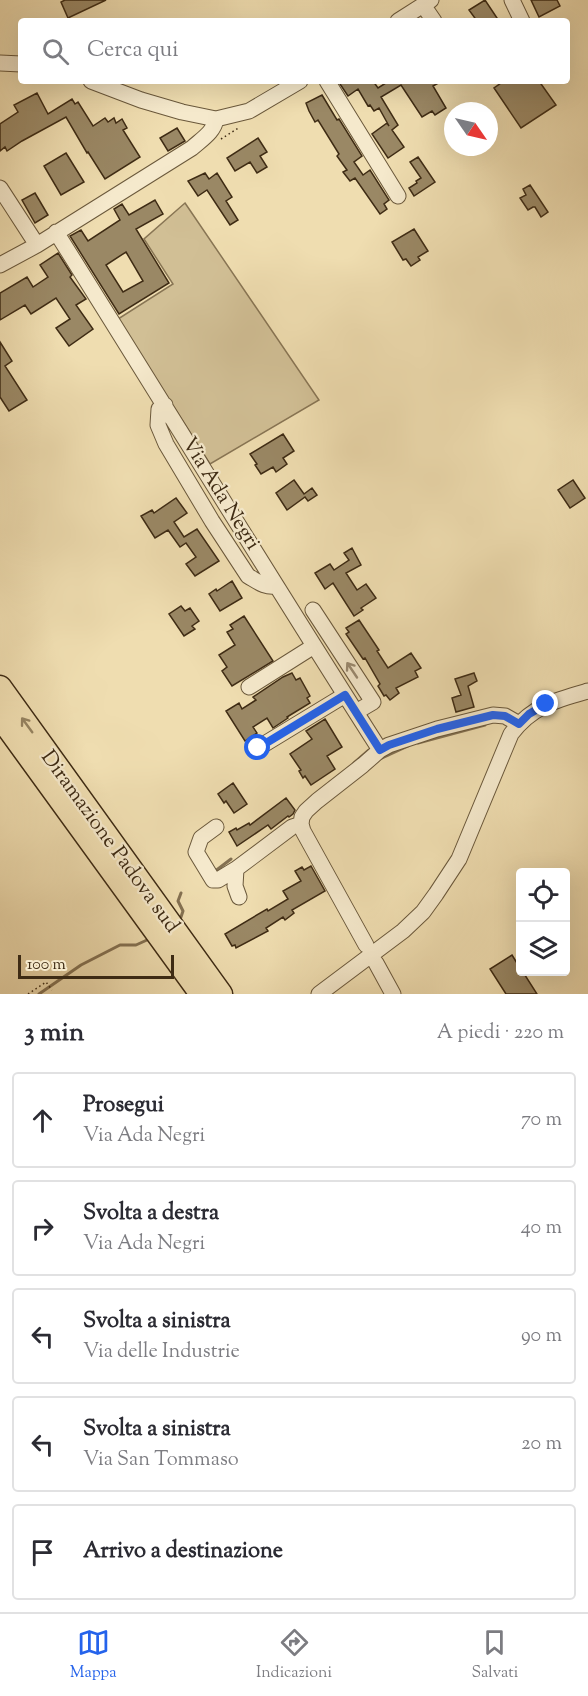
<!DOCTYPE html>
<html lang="it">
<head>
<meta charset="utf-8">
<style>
  :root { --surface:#fff; --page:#f7f7f7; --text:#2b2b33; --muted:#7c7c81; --line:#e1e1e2; --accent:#2563eb }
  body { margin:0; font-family:"Sorts Mill Goudy",serif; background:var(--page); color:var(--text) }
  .controls { position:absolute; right:18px; bottom:18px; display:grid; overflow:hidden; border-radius:6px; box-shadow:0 6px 24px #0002 }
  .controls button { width:54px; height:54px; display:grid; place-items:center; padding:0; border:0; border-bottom:2px solid var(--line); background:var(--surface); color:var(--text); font:30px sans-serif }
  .compass { position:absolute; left:444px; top:102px; width:54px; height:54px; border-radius:50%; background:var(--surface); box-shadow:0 6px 24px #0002; rotate:124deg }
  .scale { position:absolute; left:18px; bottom:15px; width:156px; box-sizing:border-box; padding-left:6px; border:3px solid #3e2b14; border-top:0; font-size:16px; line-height:21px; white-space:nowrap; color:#3e2b14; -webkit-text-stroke:4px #f5e9cc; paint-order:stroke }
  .stop { position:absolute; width:18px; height:18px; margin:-14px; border:4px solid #2563eb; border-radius:50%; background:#fff }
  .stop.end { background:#2563eb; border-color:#fff; box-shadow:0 2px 6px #0008 }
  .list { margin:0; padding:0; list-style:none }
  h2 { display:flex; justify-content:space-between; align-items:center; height:78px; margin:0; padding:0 24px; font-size:26px }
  h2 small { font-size:20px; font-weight:400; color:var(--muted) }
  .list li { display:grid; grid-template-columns:39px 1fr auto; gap:18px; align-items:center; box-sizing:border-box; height:96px; margin:0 12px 12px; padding:0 12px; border:2px solid var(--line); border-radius:6px }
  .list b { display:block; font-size:22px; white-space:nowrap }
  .list p { margin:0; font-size:20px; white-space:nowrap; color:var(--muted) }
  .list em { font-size:20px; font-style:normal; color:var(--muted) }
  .icon { flex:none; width:33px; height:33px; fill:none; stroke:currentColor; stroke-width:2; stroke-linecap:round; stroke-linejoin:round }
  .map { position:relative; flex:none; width:588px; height:994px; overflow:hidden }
  .search { position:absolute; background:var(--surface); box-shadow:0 6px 24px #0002; left:18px; right:18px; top:18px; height:66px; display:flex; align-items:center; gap:15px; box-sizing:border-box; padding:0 21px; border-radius:6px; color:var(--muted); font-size:22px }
  .sheet { height:618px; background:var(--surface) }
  nav { display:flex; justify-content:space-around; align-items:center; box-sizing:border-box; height:84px; border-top:2px solid var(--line); background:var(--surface); font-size:16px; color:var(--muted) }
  nav a { display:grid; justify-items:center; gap:3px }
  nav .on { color:var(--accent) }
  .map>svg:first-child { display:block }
  .green { fill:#d1bf95; stroke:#887554; stroke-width:1.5 }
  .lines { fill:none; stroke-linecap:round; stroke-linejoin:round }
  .stream { stroke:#847152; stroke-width:3 }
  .building { fill:#9a8865; stroke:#3e2b14; stroke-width:1.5; fill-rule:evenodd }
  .minor-casing { stroke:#6a583b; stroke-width:17 }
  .highway-casing { stroke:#3e2b14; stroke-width:25 }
  .path { stroke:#3e2b14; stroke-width:1.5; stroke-dasharray:1.5 3; stroke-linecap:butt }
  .minor { stroke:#f5e9cc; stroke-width:15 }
  .highway { stroke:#efddb0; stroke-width:22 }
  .oneway { stroke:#9a8a70 }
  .oneway2 { stroke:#968462 }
  .route { stroke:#2563eb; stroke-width:8 }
  .labels { text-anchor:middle; stroke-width:4.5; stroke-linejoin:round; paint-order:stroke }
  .street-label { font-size:21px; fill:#3e2b14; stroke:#f5e9cc }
</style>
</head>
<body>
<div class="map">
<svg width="588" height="994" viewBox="0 0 588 994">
  <rect width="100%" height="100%" fill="#efddb0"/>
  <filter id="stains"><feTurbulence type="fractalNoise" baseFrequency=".00333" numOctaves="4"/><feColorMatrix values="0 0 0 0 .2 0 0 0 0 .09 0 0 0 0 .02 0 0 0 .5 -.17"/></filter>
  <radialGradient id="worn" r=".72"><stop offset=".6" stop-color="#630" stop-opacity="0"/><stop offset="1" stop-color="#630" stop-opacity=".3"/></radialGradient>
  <path class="green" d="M 185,203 L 319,400 L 210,464 L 118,319 L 173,284 L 144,239 Z"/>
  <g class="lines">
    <path class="stream" d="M 418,743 L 485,725
      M 382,758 L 408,746
      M 354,763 L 369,750
      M 214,872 L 231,859
      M 181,893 L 178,901 L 183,911 L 181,917
      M 39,994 L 81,965 L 120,945 L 136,945 L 147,940"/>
  </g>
  <path class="building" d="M 65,0 L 106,0 L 68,18 L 61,2 Z
    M 485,0 L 499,21 L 477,21 L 469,10 Z
    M 531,0 L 557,0 L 560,6 L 539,17 Z
    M 338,81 L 373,81 L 378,88 L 389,81 L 442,81 L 433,86 L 446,108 L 435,115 L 432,111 L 422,117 L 401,85 L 381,97 L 398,125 L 392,130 L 404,147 L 388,158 L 372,134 L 387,123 L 389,126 L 379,108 L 374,111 L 370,105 L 368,106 L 358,89 L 348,96 Z
    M 504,81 L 539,81 L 556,105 L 521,128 L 494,88 Z
    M 37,93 L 48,114 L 72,99 L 75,104 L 78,102 L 93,126 L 105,118 L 108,122 L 114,118 L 116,123 L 122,119 L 127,128 L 123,130 L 140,157 L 105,179 L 88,152 L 87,153 L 66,117 L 22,141 L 7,151 L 5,147 L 0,151 L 0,124 L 18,112 L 14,105 Z
    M 322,95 L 337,120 L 339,119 L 362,156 L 354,162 L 363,175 L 370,170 L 389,200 L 384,204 L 387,209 L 380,214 L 355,178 L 350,181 L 343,172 L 347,170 L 337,156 L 339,154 L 318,120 L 315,122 L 309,111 L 306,103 Z
    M 177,128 L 185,141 L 168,151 L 160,138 Z
    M 258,138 L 267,152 L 260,156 L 267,167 L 257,173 L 250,162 L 235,171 L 227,158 Z
    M 66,153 L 84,182 L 61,195 L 44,166 Z
    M 418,157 L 435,182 L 414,196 L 409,188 L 417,183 L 416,181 L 421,178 L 410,162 Z
    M 205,173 L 209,179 L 217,173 L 232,197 L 226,201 L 238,220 L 230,225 L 207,190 L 198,196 L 188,181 Z
    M 530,185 L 548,212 L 541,217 L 535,207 L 533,207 L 528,210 L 520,198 L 526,195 L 523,189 Z
    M 35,193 L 48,215 L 35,223 L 22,200 Z
    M 155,200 L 163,214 L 136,229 L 169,283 L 119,314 L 70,236 L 81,230 L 88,241 L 120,220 L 114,209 L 122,204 L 129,215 ZM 126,252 L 143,281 L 123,292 L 106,265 Z
    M 414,229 L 428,251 L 418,257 L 420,260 L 411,266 L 406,259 L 403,260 L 392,242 Z
    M 58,253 L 72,275 L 70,277 L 86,299 L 76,305 L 93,329 L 69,346 L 56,328 L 70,319 L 56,298 L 31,314 L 25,305 L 0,320 L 0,293 L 27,277 L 33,287 L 48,277 L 40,265 Z
    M 0,342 L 12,361 L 5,366 L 27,400 L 9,411 L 0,397 Z
    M 283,434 L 294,451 L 283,458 L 287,464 L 276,472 L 273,467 L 261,474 L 255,465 L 257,464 L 250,454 Z
    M 294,480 L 304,494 L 312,488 L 317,495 L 308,501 L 305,497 L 287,510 L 276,493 Z
    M 573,480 L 585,498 L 570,508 L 558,490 Z
    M 176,498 L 187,513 L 174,522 L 184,537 L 197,529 L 219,561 L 195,576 L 186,564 L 196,557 L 186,543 L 180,547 L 168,530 L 155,538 L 141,516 L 152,510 L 154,513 Z
    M 352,548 L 361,565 L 346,573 L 357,590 L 366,584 L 376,598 L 361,608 L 363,610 L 354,616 L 333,583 L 325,589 L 315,573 L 330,564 L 334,570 L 349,560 L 344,553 Z
    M 232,581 L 242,598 L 220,611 L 209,594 L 216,589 L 217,591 Z
    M 181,606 L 185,611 L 190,608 L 199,621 L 192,626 L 195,629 L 184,636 L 169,614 Z
    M 244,616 L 273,661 L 232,686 L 222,671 L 227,667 L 219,655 L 235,645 L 227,632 L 233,629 L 230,625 Z
    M 359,620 L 379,650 L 377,651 L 388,668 L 411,653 L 421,668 L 415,671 L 418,677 L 396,688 L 399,693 L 390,700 L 386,695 L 384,696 L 378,686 L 380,684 L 365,658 L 363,659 L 346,634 L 349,632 L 346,628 Z
    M 292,673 L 296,680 L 300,678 L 310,696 L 307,698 L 310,703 L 287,717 L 288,718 L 273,728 L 267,718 L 253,727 L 257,733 L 245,741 L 226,711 L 239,703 L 242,709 L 256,700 L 253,697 L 283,677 Z
    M 474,673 L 477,681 L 468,686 L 474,707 L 456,712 L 452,698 L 461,695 L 455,679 Z
    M 325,719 L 342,747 L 327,756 L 335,769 L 311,785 L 305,776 L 303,778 L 299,771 L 301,770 L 290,754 L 312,739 L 306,731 Z
    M 233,783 L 247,804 L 234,813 L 226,801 L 224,803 L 218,794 Z
    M 286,798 L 295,810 L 293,814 L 289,817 L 288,816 L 271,829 L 268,825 L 237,846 L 229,832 L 236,828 L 237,830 L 249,823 L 250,825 Z
    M 311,866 L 325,891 L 292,910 L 294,913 L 285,920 L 283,917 L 266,928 L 268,931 L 236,948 L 235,945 L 232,946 L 225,934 L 267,909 L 268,911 L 288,899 L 283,891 L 301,881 L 295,871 L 302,867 L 304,870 Z
    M 512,955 L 520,968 L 520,972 L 523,972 L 537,994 L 506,994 L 490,969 Z"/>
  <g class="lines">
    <defs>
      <path id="minor" d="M 512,0 L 522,21
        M 423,5 L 434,21
        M 398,21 L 431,0
        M 0,63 L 21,64
        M 91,81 L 141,100 L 182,112 L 216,119 L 249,111 L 300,81
        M 327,81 L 398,196
        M 0,188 L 37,245
        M 56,232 C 164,404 270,578 380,750
        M 0,265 L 37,245 L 192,148 C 202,139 214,132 216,119
        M 165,405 L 159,409 L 158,425 L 166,444 L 212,521 L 248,576 C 257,581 265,588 276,586
        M 313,610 L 373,702 L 356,712
        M 249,687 L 314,646
        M 258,748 L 345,695
        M 301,824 L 302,817 L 306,811 L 317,801 L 363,765 L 380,750 L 389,745 L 437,729 L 493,715 L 505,716 L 519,724
        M 301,824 L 303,831 L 366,945
        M 216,827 L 201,838 L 196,852 L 213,880 L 218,880 L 236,869
        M 239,897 L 235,886 L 236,869 L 292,827 L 301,824
        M 376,963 L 393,994
        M 319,994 L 403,931 L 423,912 L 436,894 L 459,859 L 511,734 C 532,706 556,700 588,691"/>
      <path id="highway" d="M 0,687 L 221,994
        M 0,717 L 201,994"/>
    </defs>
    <use href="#minor" class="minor-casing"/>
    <use href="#highway" class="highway-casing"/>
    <path class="path" d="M 221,139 L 240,127
      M 28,994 L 46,982 L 52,990"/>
    <use href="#minor" class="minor"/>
    <use href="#highway" class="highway"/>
  </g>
  <defs><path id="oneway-shaft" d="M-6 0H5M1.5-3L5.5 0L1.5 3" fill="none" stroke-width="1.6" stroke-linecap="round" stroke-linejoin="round" transform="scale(1.5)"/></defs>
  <use class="oneway" href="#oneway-shaft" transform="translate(352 670) rotate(-124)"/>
  <use class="oneway2" href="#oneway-shaft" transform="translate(27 725) rotate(-126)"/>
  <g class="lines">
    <path class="route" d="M 258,748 L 345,695 L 380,750 L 389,745 L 437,729 L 493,715 L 505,716 L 519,724 L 529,714 L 546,704"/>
  </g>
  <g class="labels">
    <g class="street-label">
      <text transform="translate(222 493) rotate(58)" y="7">Via Ada Negri</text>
      <text transform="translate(111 841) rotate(54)" y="7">Diramazione Padova sud</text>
    </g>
  </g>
  <rect width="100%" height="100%" filter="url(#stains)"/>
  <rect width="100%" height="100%" fill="url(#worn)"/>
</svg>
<div class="controls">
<button><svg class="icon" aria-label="locate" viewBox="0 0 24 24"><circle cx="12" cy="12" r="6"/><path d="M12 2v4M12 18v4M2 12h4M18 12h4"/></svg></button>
<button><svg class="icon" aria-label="layers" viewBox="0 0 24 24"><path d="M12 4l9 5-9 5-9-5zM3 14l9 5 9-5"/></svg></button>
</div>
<svg class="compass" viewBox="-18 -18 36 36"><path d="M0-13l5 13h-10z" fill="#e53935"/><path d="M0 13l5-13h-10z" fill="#7c7c81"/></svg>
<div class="scale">100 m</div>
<div class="stop" style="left:258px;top:748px"></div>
<div class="stop end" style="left:546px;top:704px"></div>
<div class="search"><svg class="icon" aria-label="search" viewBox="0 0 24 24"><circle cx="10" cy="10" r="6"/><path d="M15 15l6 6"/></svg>Cerca qui</div>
</div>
<section class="sheet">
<h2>3 min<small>A piedi · 220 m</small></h2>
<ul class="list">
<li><svg class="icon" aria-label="ahead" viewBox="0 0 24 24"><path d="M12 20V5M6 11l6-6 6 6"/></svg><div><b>Prosegui</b><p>Via Ada Negri</p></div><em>70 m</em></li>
<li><svg class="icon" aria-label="right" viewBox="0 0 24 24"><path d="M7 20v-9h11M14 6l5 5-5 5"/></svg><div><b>Svolta a destra</b><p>Via Ada Negri</p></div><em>40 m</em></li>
<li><svg class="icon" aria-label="left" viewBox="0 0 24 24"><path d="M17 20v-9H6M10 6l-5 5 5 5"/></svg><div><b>Svolta a sinistra</b><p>Via delle Industrie</p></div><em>90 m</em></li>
<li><svg class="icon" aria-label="left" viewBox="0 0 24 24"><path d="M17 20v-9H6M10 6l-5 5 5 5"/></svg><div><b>Svolta a sinistra</b><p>Via San Tommaso</p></div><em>20 m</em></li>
<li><svg class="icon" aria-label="arrive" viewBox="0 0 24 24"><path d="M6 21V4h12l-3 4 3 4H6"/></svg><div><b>Arrivo a destinazione</b></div></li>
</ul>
</section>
<nav>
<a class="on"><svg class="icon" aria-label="map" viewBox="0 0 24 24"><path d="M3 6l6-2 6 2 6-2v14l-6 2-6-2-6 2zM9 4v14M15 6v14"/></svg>Mappa</a>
<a><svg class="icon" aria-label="directions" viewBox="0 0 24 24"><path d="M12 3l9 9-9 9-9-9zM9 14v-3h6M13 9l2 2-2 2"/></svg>Indicazioni</a>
<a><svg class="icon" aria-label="saved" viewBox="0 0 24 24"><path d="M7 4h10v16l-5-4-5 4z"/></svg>Salvati</a>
</nav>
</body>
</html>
